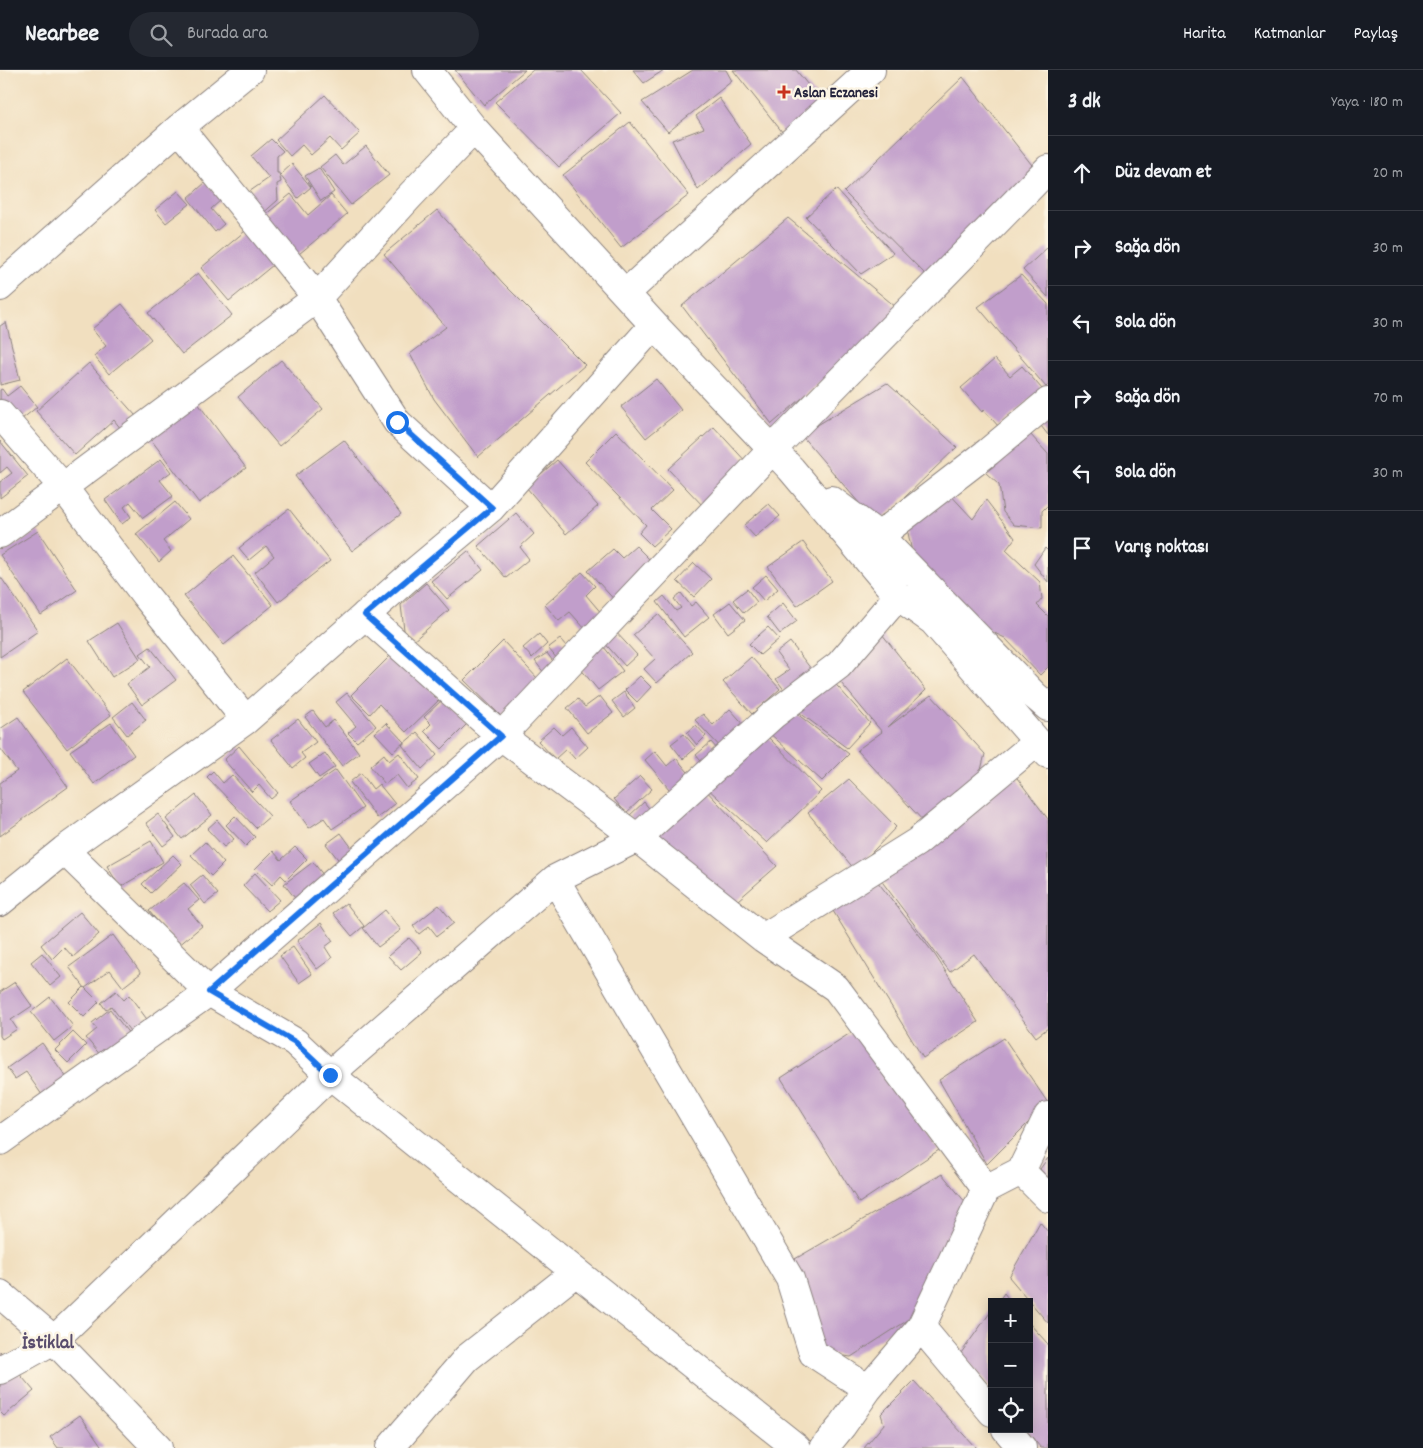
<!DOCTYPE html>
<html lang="tr">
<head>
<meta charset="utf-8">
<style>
  :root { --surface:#171b24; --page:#242831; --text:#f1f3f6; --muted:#9ea1a6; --line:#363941 }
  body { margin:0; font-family:Dekko,sans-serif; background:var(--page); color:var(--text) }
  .controls { position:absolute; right:15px; bottom:15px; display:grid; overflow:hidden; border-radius:0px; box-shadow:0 2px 12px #0003 }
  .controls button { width:45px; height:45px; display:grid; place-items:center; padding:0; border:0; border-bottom:1px solid var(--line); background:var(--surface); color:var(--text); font:25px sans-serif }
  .stop { position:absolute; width:15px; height:15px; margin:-11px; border:4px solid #1a73e8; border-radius:50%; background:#fff }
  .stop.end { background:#1a73e8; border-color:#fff; box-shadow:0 1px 5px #0008 }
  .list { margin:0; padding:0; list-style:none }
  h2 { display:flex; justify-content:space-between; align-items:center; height:65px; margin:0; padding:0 20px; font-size:21px }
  h2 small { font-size:16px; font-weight:400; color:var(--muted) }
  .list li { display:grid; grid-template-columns:32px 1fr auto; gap:15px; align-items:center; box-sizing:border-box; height:75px; padding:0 20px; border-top:1px solid var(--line) }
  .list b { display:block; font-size:19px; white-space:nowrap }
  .list em { font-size:16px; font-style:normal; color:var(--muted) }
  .icon { flex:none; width:28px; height:28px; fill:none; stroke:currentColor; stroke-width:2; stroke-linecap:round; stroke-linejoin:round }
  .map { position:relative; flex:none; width:1048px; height:1378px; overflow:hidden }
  header { display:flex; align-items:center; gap:30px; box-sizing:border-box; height:70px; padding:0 25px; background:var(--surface); border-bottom:1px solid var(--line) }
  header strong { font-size:24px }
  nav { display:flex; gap:28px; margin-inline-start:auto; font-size:18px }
  .search { width:350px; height:45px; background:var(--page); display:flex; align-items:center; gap:12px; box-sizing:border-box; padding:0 18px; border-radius:28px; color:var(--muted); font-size:19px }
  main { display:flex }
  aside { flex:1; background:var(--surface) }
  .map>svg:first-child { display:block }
  .building { fill:#c19ecb }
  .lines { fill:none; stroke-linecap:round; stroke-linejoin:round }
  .minor-casing { stroke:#8a807d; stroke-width:30 }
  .minor { stroke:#fff; stroke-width:28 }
  .route { stroke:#1a73e8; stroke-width:6 }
  .poi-dot { fill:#c8321e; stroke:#fcf5e5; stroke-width:2 }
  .labels { text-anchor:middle; stroke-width:5; stroke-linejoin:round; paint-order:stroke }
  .poi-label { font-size:15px; font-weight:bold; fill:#22223b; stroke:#fcf5e5; text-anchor:start }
  .district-label { font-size:20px; font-weight:bold; fill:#5a4d6d; stroke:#fcf5e5 }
</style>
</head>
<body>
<header>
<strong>Nearbee</strong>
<div class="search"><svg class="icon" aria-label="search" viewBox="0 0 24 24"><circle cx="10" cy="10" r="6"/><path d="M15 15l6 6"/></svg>Burada ara</div>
<nav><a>Harita</a><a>Katmanlar</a><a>Paylaş</a></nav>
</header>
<main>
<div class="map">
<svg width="1048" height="1378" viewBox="0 0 1048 1378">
  <rect width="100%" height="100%" fill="#fcf5e5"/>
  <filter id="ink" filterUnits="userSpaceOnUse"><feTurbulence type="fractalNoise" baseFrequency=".02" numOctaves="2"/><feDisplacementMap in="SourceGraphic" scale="10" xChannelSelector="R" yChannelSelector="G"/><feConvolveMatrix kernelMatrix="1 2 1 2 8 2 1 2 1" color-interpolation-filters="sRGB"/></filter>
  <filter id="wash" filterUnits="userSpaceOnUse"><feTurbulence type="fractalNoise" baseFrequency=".0096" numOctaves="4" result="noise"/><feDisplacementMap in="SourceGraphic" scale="20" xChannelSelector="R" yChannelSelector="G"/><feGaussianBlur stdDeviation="1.12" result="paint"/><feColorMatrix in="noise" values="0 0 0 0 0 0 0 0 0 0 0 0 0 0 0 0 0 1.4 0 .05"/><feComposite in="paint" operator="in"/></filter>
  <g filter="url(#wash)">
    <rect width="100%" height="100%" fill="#f1dfbf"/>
    <g id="blocks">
      <path class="building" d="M 455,0 L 525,0 L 484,35 Z
        M 533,0 L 581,0 L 621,43 L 559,97 L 495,32 Z
        M 633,0 L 664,0 L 644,13 Z
        M 693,0 L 726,0 L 732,11 L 668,62 L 642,32 Z
        M 733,0 L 796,0 L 824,35 L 787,68 Z
        M 963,7 L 1039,104 L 927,206 L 844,122 Z
        M 325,25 L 360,63 L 341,80 L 330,68 L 311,85 L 302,75 L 290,86 L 276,70 Z
        M 719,28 L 751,74 L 698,120 L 672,70 L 704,58 L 696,46 Z
        M 630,52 L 689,125 L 621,178 L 563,105 Z
        M 271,69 L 283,81 L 277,86 L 277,103 L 279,103 L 281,112 L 277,114 L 278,130 L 260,146 L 246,124 L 269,108 L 251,86 Z
        M 366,76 L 389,105 L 351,135 L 320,97 L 335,85 L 343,95 Z
        M 292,94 L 311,117 L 298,128 L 280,105 Z
        M 319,98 L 334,122 L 321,131 L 305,106 Z
        M 206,112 L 221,130 L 211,139 L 224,154 L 215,162 L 188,128 Z
        M 836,119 L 893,183 L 861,204 L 806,147 Z
        M 178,121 L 190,134 L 166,153 L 155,140 Z
        M 291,124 L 308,145 L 331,125 L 347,144 L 293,189 L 260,149 Z
        M 437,140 L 503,213 L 585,295 L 478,387 L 434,329 L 410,284 L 446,257 L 384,184 Z
        M 788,148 L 902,242 L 772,354 L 682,236 Z
        M 245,161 L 273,195 L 229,231 L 201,198 Z
        M 1048,177 L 1048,227 L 1023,200 Z
        M 198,203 L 232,245 L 182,284 L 148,243 Z
        M 1021,205 L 1048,234 L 1048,315 L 1046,317 L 978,237 Z
        M 122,234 L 151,269 L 109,304 L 94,286 L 106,276 L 92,259 Z
        M 6,252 L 20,310 L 0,315 L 0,256 Z
        M 995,289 L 1010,306 L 1022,296 L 1042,319 L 999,357 L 984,340 L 982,342 L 961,318 Z
        M 281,290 L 323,339 L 279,376 L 238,327 Z
        M 89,293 L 136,346 L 121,359 L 114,350 L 75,385 L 36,341 Z
        M 656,309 L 681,340 L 646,368 L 621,337 Z
        M 887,313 L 957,377 L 877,454 L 801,365 Z
        M 20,316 L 37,337 L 22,349 L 0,339 L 0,320 L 2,319 L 7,326 Z
        M 197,332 L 246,398 L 199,433 L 149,367 Z
        M 1048,344 L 1048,365 L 1038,352 Z
        M 714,357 L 749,395 L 704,437 L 668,399 Z
        M 616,361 L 673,420 L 652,440 L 671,459 L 652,476 L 639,463 L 646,455 L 585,392 Z
        M 1030,364 L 1048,384 L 1048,435 L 1042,441 L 1042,458 L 1014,455 L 1003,442 L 999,415 L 985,402 Z
        M 344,370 L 401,444 L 352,481 L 295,406 Z
        M 0,371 L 28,406 L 0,428 L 0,412 L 12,403 L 7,397 L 0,403 Z
        M 161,389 L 171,402 L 160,410 L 173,426 L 143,448 L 130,432 L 124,437 L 131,447 L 122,454 L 105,430 Z
        M 557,390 L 598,436 L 566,464 L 526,417 Z
        M 947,421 L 973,449 L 986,430 L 1015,468 L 1006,480 L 1040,512 L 1042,529 L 1037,535 L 1048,546 L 1048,597 L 1040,605 L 1005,568 L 986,559 L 913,487 L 906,453 Z
        M 175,432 L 189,449 L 163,471 L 171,481 L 159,492 L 136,464 Z
        M 769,434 L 780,446 L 755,467 L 744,455 Z
        M 289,439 L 330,491 L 278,532 L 255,502 L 274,486 L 266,476 L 249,490 L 239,478 Z
        M 516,443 L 534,464 L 520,477 L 529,489 L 506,508 L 478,476 Z
        M 38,461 L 77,520 L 41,545 L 0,485 Z
        M 803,472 L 832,511 L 797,536 L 768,497 Z
        M 636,476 L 652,492 L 619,535 L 588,501 L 613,479 L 622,488 Z
        M 1045,478 L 1048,481 L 1048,512 L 1034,494 Z
        M 468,481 L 483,500 L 447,529 L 431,511 Z
        M 233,486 L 273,535 L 224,575 L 184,526 Z
        M 694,493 L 711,509 L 694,527 L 677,511 Z
        M 582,502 L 595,516 L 586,525 L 603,545 L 586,560 L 570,542 L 559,551 L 545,535 Z
        M 766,505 L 778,519 L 764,531 L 752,517 Z
        M 0,506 L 38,561 L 0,587 Z
        M 426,513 L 449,540 L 412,572 L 404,560 L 401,535 Z
        M 747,519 L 757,532 L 744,543 L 733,530 Z
        M 681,523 L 691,536 L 696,532 L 709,547 L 684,567 L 657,532 L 664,526 L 676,541 L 681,538 L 674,529 Z
        M 730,532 L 745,550 L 728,563 L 714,544 Z
        M 783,533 L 797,551 L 780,564 L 767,547 Z
        M 658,544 L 692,582 L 657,613 L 644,599 L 655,589 L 633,565 Z
        M 117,553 L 140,589 L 112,607 L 89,571 Z
        M 768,557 L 779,569 L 760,585 L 749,574 Z
        M 614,560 L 637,585 L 625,596 L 602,570 Z
        M 539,564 L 547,574 L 532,588 L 523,578 Z
        M 882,564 L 926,620 L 888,657 L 931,625 L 985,684 L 977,716 L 925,753 L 857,680 L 882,662 L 831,601 Z
        M 560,569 L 576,587 L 564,597 L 548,578 Z
        M 503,571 L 538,609 L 501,646 L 464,610 Z
        M 600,572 L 623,601 L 598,620 L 575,592 Z
        M 790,572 L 815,604 L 788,625 L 776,609 L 789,600 L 776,583 Z
        M 150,577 L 176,610 L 142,635 L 127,614 L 150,597 L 140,584 Z
        M 394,582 L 440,629 L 406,662 L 379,634 L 370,644 L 351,625 Z
        M 547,583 L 555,594 L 544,603 L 535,591 Z
        M 751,587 L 780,619 L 752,644 L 723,612 Z
        M 67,588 L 111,645 L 67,679 L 23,622 Z
        M 640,606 L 651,617 L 637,632 L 625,620 Z
        M 831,609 L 870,653 L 847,678 L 796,640 Z
        M 624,622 L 635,638 L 624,647 L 612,631 Z
        M 347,623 L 376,656 L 357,672 L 348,663 L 356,656 L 336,632 Z
        M 600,626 L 613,643 L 587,663 L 567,638 L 578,629 L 585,637 Z
        M 443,629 L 468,653 L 442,679 L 424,661 L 431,654 L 424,647 Z
        M 132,632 L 146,650 L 127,665 L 113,647 Z
        M 730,639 L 748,659 L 724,681 L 695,650 L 703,644 L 713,655 Z
        M 792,640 L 849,684 L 822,711 L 766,660 Z
        M 313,641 L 325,657 L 334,650 L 359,683 L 342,696 L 305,647 Z
        M 18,647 L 68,717 L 0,766 L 0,713 L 17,701 L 0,678 L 0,659 Z
        M 298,649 L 316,672 L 301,683 L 305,688 L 293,698 L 271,670 Z
        M 111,653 L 134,685 L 94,714 L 70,681 Z
        M 386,653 L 404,672 L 393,682 L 375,663 Z
        M 696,655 L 706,666 L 697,675 L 687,663 Z
        M 554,657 L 562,665 L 571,657 L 588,677 L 575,689 L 566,679 L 555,689 L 538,671 Z
        M 417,662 L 437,685 L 422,699 L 402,675 Z
        M 684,664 L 696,678 L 683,689 L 671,674 Z
        M 767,666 L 821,721 L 767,773 L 706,717 Z
        M 711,672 L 724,687 L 708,700 L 696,685 Z
        M 239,676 L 278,723 L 271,729 L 259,715 L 252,722 L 224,690 Z
        M 655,681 L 667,696 L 676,688 L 694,709 L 674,725 L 645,690 Z
        M 325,683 L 335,697 L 319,708 L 309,694 Z
        M 399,683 L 419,709 L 407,718 L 397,705 L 385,714 L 370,696 L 384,684 L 389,691 Z
        M 336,700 L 363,738 L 332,759 L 324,748 L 309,758 L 290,731 Z
        M 213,701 L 223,713 L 232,705 L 270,746 L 256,758 L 207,707 Z
        M 361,703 L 373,719 L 379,714 L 395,734 L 377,748 L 350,712 Z
        M 1014,704 L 1048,749 L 1048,958 L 1036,967 L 974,884 L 950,902 L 877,805 Z
        M 640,706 L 652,719 L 626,743 L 614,729 Z
        M 849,709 L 896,757 L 855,800 L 808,743 Z
        M 702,716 L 777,796 L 730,837 L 654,763 Z
        M 196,725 L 212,745 L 182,769 L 166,749 Z
        M 644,732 L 656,747 L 641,760 L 629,746 Z
        M 158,744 L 175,767 L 163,776 L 146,753 Z
        M 235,746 L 255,767 L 246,776 L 226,755 Z
        M 217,750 L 234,769 L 224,777 L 207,759 Z
        M 341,763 L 355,782 L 341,793 L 326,774 Z
        M 151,771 L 163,792 L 120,817 L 107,796 Z
        M 205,772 L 224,793 L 211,806 L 191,785 Z
        M 295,777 L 307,789 L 286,810 L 281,805 L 272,815 L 255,799 L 273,781 L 281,790 Z
        M 173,785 L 182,794 L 151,823 L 142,814 Z
        M 313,792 L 331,815 L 302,837 L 284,814 Z
        M 255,803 L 280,830 L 267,841 L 243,816 Z
        M 202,805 L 218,824 L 205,834 L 190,815 Z
        M 877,811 L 935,885 L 978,952 L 923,988 L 830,836 Z
        M 184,813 L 199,830 L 188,839 L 202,856 L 178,876 L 149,841 Z
        M 346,833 L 364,856 L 352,866 L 333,843 Z
        M 439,835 L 454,853 L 437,866 L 429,856 L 419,864 L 413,856 Z
        M 385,840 L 401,860 L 378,877 L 363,858 Z
        M 80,842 L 99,864 L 73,887 L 64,877 L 52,889 L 41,875 Z
        M 321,853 L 333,871 L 325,877 L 332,888 L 317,899 L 297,871 Z
        M 113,865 L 141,903 L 123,917 L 110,900 L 85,918 L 69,897 Z
        M 409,868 L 422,882 L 401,900 L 388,886 Z
        M 293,877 L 312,904 L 299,913 L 280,886 Z
        M 42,883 L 61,907 L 50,916 L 31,892 Z
        M 15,912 L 32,936 L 11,950 L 17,959 L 2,969 L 0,966 L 0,922 Z
        M 84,917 L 99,932 L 84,947 L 69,932 Z
        M 116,921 L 124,930 L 129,925 L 149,952 L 133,965 L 111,936 L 106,940 L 101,933 Z
        M 50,927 L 73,956 L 54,971 L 31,942 Z
        M 110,939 L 130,965 L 102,987 L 86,968 L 97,959 L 92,953 Z
        M 855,960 L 939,1080 L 859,1133 L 781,1008 Z
        M 73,962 L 86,975 L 68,993 L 55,980 Z
        M 1004,968 L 1048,1033 L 987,1094 L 939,1010 Z
        M 42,973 L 72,1015 L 47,1032 L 26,1002 L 15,1009 L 7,998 Z
        M 1048,1088 L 1048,1108 L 1040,1099 Z
        M 942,1104 L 971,1139 L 925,1239 L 851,1287 L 820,1282 L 788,1193 Z
        M 1040,1152 L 1048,1162 L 1048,1253 L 1009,1207 Z
        M 1004,1223 L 1011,1232 L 998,1232 Z
        M 992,1240 L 992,1320 L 961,1283 Z
        M 1029,1253 L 1048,1274 L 1048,1378 L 1041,1378 L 1025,1359 L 1029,1359 Z
        M 0,1281 L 34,1321 L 4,1346 L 0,1342 Z
        M 914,1311 L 976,1378 L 864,1378 L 884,1354 L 881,1344 Z
        M 80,1345 L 103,1378 L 58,1378 L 50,1367 Z"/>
    </g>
  </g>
  <g filter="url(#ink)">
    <use href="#blocks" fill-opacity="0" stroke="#8a807d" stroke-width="1"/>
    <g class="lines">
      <defs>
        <path id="minor" d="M 427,0 L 474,59 L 654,255 L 791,399 L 898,526 L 933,551 L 1048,684
          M 179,58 L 317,228 L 397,352 L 491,438
          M 0,217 L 179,58 L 250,0
          M 626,223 L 871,0
          M 0,344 L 63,417 L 145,525 L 246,650
          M 831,430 L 879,466 L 1035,626 L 1048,637
          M 0,464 L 317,228 L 408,128 L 474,59
          M 879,466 L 988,382 L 1048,332
          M 365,545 L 501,666 L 637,768 L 763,868 L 836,918 L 986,1119
          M 64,780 L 209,922 L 295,972 L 330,1005 L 576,1202 L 797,1378
          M 555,809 L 790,1209 L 813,1283 L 868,1319
          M 0,832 L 64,780 L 246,650 L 412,504 L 491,438 L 654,255
          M 763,868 L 917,772 L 1037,672
          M 0,1071 L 209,922 L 501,666 L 772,380 L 1048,99
          M 1021,1101 L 1048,1128
          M 0,1224 L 54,1270 L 158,1378
          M 921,1257 L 992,1342
          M 0,1300 L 54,1270 L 344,992 L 555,809 L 637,768 L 773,645 L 839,595 L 898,526
          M 1006,1359 L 1022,1378
          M 390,1378 L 467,1288 L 576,1202
          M 824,1378 L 842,1356 L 868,1319 L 921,1257 L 986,1119 L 1021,1101 L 1048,1046"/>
      </defs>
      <use href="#minor" class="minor-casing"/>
      <use href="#minor" class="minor"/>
    </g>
  </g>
  <g class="lines" filter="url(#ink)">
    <path class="route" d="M 330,1005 L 295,972 L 209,922 L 501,666 L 365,545 L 492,438 L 397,352"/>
  </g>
  <path class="poi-dot" d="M781.5 14.5h5v5h5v5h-5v5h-5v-5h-5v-5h5z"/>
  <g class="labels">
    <g class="poi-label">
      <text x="794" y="27">Aslan Eczanesi</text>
    </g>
    <g class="district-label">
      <text x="48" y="1278">İstiklal</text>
    </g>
  </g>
</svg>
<div class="controls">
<button>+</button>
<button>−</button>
<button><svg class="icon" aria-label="locate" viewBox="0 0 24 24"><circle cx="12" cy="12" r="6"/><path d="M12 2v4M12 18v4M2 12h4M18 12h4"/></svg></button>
</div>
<div class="stop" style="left:397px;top:352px"></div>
<div class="stop end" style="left:330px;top:1005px"></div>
</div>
<aside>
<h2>3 dk<small>Yaya · 180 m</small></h2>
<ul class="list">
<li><svg class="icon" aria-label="ahead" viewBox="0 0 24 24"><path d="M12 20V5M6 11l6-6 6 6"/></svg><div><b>Düz devam et</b></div><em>20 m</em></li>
<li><svg class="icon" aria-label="right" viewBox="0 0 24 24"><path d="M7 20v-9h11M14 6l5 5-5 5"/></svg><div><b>Sağa dön</b></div><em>30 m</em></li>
<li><svg class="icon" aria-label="left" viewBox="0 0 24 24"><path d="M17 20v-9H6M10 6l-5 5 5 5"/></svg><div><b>Sola dön</b></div><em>30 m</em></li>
<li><svg class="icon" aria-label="right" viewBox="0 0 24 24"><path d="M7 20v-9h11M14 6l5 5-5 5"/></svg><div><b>Sağa dön</b></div><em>70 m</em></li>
<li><svg class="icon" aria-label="left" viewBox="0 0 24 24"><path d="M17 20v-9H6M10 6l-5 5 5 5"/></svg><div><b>Sola dön</b></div><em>30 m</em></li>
<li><svg class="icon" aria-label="arrive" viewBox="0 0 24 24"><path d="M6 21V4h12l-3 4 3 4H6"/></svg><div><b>Varış noktası</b></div></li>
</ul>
</aside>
</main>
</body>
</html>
